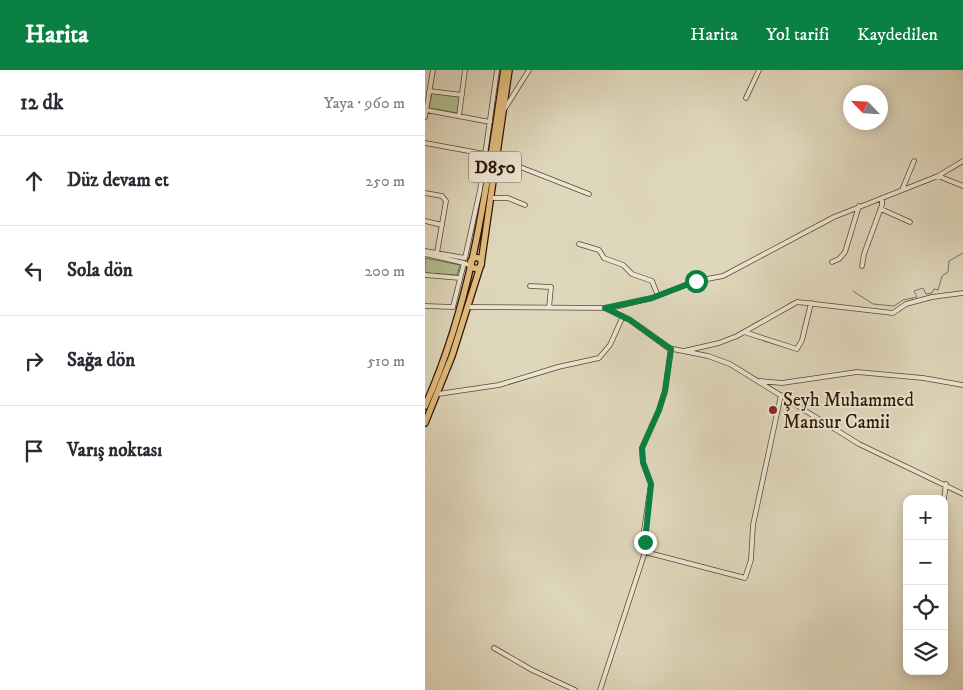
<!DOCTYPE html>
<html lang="tr">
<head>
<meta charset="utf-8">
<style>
  :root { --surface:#fff; --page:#f2f2f3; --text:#2b2b33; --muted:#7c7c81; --line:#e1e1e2; --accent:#0b8043 }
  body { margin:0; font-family:"IM FELL DW Pica",serif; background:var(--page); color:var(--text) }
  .controls { position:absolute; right:15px; bottom:15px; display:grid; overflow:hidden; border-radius:10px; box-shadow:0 2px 12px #0003 }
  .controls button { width:45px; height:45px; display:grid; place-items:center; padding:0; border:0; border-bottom:1px solid var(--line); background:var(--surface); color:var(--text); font:25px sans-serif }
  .compass { position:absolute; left:418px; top:15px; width:45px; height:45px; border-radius:50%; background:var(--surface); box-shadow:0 2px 12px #0003; rotate:295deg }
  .stop { position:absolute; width:15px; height:15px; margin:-11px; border:4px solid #0b8043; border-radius:50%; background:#fff }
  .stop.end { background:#0b8043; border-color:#fff; box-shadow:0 1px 5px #0008 }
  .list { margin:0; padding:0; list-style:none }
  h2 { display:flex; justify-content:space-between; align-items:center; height:65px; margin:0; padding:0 20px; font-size:21px }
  h2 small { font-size:16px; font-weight:400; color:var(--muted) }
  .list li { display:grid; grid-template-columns:32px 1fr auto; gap:15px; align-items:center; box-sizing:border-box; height:90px; padding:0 20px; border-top:1px solid var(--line) }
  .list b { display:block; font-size:19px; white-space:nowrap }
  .list em { font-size:16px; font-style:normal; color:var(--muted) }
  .icon { flex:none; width:28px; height:28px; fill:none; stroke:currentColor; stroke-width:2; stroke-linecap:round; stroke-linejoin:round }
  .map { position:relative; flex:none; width:538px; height:620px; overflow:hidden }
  header { display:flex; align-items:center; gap:30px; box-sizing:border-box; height:70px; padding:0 25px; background:var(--accent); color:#fff }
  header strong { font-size:24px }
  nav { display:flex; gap:28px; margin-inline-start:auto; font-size:18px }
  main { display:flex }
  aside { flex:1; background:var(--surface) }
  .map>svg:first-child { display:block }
  .park { fill:#b1be91; stroke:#726a4a }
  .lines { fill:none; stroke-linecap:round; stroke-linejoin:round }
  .stream { stroke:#6c776b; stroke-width:1 }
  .minor-casing { stroke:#5d4631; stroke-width:5.5 }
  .highway-casing { stroke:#321503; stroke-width:8 }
  .minor { stroke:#eae5d3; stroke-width:4 }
  .highway { stroke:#e0bc7e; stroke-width:5.5 }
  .route { stroke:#0b8043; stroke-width:6 }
  .poi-dot { fill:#8f2418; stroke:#eae5d3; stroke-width:2 }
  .labels { text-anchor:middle; stroke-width:4; stroke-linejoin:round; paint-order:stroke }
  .shield { fill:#eae5d3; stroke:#695341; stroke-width:1 }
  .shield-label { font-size:18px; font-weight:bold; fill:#321503 }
  .poi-label { font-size:19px; fill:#321503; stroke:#eae5d3; text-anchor:start }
</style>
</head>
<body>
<header>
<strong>Harita</strong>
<nav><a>Harita</a><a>Yol tarifi</a><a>Kaydedilen</a></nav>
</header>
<main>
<aside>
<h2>12 dk<small>Yaya · 960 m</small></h2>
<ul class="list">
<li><svg class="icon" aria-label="ahead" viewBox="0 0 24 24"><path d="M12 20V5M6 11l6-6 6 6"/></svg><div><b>Düz devam et</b></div><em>250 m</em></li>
<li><svg class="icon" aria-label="left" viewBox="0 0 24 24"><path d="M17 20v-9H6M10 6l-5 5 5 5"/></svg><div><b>Sola dön</b></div><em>200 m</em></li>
<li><svg class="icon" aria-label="right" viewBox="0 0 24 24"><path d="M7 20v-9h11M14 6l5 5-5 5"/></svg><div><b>Sağa dön</b></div><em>510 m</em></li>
<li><svg class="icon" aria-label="arrive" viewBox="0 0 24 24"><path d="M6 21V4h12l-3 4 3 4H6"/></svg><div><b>Varış noktası</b></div></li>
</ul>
</aside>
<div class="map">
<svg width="538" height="620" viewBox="0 0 538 620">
  <rect width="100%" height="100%" fill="#dfd7bb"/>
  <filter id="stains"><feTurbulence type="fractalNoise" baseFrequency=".004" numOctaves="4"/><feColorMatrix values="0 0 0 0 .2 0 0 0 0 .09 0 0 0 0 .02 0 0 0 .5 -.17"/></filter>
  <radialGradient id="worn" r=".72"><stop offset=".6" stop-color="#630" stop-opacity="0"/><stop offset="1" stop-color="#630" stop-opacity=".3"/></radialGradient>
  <path class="park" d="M 7,22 L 35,26 L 32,43 L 4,38 Z
    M 0,188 L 35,195 L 32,205 L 0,203 Z"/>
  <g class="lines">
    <path class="stream" d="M 428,221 L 448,234 L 469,236 L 478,230 L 492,227 L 489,221 L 498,218 L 501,224 L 507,223 L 509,219 L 513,220 L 517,206 L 523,202 L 524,191 L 538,183"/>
    <defs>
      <path id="minor" d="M 4,21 L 37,25
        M 321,28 L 334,0
        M 1,40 L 65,52
        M 79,40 L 104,0
        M 34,46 L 40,0
        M 0,47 L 8,0
        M 0,73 L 60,84
        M 69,100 L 85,93 L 164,124
        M 513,106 L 538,116
        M 477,120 L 489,91
        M 0,123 L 17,126 L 21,131 L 12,183
        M 65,128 L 83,128 L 100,135
        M 456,139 L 485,152
        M 0,151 L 17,155
        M 154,174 L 174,180 L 179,188 L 198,195 L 207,204 L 227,211 L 233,226
        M 0,181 L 40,188
        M 0,184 L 39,193 L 46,196
        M 40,188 L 55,120 L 72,0
        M 407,192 L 414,189 L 420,182 L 434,136
        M 437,196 L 439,184 L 457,135 L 457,128
        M 0,205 L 35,208
        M 105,216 L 126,217 L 124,238
        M 0,236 L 28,237 L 39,193
        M 43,237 L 185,238 L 227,228 L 271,211 L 298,206 L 409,147 L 513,106 L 538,91
        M 185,240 L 205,250 L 243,278 L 283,286 L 305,294 L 434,374 L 538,424
        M 319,262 L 372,279 L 377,270 L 386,233
        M 259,281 L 294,273 L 312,266 L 372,232 L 468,243 L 481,234 L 507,227 L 538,223
        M 335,311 L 357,313 L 432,302 L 498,308 L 538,315
        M 13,324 L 74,315 L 133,297 L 174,288 L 185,275 L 198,246
        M 519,429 L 521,414
        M 220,482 L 320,508 L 326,490 L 328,455 L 356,325
        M 69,578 L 107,600 L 150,620
        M 175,620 L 220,482 L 219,460 L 226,414 L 218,393 L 217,378 L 234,340 L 240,321 L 246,279"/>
      <path id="highway" d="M45.5 193a5.5 5.5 0 1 1 11 0a5.5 5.5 0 1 1-11 0Z
        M 0,336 C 48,230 62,114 79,0
        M 0,353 L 27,286 L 56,194 L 84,0"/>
    </defs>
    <use href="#minor" class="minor-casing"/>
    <use href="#highway" class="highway-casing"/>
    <use href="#minor" class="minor"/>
    <use href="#highway" class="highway"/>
  </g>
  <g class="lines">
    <path class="route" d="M 220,472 L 226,414 L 218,392 L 217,378 L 234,340 L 240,321 L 246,279 L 205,250 L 180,238 L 227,228 L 271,211"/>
  </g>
  <circle class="poi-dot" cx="348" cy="340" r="5"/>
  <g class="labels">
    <rect class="shield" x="44" y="81.5" width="52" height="31" rx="4"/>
    <g class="shield-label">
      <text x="70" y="103">D850</text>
    </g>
    <g class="poi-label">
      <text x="358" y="336">Şeyh Muhammed<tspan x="358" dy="22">Mansur Camii</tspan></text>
    </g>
  </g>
  <rect width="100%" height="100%" filter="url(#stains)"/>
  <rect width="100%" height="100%" fill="url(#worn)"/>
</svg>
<div class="controls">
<button>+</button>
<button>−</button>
<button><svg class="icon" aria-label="locate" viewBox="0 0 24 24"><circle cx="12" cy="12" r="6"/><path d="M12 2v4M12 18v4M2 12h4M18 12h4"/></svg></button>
<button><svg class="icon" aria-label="layers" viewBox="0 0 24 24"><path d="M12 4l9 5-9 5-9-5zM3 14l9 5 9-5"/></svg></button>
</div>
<svg class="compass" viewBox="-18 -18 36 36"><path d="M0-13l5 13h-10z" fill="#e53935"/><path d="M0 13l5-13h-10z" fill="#7c7c81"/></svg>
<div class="stop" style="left:271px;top:211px"></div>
<div class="stop end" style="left:220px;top:472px"></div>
</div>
</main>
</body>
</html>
